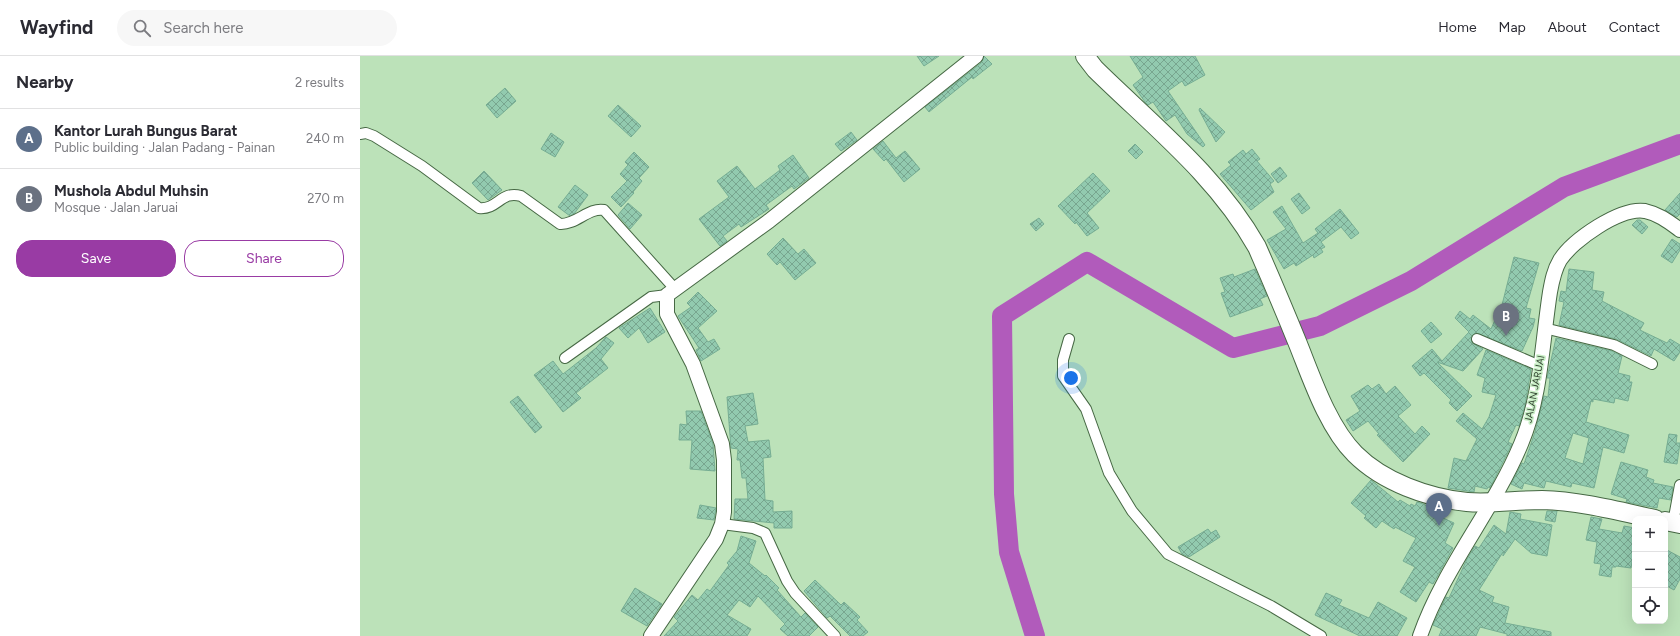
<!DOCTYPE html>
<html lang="en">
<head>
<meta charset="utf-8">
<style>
  :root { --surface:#fff; --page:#f7f7f7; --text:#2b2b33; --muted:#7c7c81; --line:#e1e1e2; --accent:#993ba4 }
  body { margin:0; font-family:Figtree,sans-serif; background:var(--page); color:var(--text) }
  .controls { position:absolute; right:12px; bottom:12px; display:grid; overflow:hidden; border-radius:8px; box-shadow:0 4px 16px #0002 }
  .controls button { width:36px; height:36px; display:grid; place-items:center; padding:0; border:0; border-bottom:1px solid var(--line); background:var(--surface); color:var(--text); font:20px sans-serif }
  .you { position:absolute; left:711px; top:322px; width:14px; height:14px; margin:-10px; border:3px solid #fff; border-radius:50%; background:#1a73e8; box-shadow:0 0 0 6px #1a73e833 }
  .badge { display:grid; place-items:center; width:26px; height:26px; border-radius:50%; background:var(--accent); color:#fff; font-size:13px; font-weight:700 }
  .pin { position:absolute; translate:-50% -33px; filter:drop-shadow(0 1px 2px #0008) }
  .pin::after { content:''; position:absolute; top:21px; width:14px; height:12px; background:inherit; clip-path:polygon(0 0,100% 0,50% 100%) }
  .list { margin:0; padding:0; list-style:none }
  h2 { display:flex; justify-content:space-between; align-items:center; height:52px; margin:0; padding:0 16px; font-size:17px }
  h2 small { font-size:13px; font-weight:400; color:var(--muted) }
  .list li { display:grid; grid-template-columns:26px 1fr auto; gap:12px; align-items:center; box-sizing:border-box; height:60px; padding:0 16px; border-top:1px solid var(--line) }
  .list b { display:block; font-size:15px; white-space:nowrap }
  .list p { margin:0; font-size:13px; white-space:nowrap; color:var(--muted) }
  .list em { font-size:13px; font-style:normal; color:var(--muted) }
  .actions { display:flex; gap:8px; padding:12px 16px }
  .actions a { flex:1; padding:9px 0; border:1px solid var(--accent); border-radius:16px; text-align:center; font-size:14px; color:var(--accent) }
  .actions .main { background:var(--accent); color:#fff }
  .icon { flex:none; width:22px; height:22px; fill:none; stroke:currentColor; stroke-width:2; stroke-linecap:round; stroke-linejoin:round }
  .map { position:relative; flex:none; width:1320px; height:580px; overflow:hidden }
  header { display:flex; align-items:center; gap:24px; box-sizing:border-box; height:56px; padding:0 20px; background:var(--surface); border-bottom:1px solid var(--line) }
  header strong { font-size:19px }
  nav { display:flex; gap:22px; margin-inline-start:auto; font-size:14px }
  .search { width:280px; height:36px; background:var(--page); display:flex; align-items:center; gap:10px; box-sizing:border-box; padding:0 14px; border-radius:22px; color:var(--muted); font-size:15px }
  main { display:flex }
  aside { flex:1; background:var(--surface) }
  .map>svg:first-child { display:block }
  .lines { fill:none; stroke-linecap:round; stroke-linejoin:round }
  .river { stroke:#b15bbb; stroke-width:20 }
  .building { fill:url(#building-cross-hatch); stroke:#76ad93; fill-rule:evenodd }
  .street-casing { stroke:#466844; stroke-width:12 }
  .secondary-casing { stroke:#466844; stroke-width:16 }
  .highway-casing { stroke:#466844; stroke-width:20 }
  .street { stroke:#fff; stroke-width:10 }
  .secondary { stroke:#fff; stroke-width:14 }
  .highway { stroke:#fff; stroke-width:18 }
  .labels { text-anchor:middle; stroke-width:3; stroke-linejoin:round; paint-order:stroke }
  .street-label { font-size:10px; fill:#324231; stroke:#c9efc6 }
</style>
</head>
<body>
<header>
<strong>Wayfind</strong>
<div class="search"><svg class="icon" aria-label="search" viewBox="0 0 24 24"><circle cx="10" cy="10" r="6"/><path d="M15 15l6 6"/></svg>Search here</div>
<nav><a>Home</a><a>Map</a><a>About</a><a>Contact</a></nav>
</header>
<main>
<aside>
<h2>Nearby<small>2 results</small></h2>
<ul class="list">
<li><span class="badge" style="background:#5c6f8a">A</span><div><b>Kantor Lurah Bungus Barat</b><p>Public building · Jalan Padang - Painan</p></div><em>240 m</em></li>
<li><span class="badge" style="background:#6b7280">B</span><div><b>Mushola Abdul Muhsin</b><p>Mosque · Jalan Jaruai</p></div><em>270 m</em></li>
</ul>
<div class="actions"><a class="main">Save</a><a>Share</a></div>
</aside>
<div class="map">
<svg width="1320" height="580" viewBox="0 0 1320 580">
  <defs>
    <pattern id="building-cross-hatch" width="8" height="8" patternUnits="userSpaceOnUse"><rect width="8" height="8" fill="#92caaf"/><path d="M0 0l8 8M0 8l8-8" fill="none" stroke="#78a68f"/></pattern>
  </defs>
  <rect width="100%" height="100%" fill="#bce2b9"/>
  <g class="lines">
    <path class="river" d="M 675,580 L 649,496 L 644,438 L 642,260 L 727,206 L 873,292 L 960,270 L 1051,225 L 1204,131 L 1320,88"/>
  </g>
  <path class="building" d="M 557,0 L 579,0 L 564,10 Z
    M 624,0 L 632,8 L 613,23 L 612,21 L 569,56 L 565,51 L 621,7 Z
    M 770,0 L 835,0 L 845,19 L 825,30 L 822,25 L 808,35 L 845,89 L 843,91 L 827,78 L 815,59 L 806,65 L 793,46 L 788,49 L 785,46 L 773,29 L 783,21 Z
    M 145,32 L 156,45 L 137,62 L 126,49 Z
    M 258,49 L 281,70 L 271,81 L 248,60 Z
    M 840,52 L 865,76 L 856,86 L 839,54 Z
    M 491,76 L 497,84 L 481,95 L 475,88 Z
    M 191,77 L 204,86 L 195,101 L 181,93 Z
    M 523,85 L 536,102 L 545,95 L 560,113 L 544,126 L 526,103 L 524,105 L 513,93 Z
    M 775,88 L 783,96 L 776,103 L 768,95 Z
    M 892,93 L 900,103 L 897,105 L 914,125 L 910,128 L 914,136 L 891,154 L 860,118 L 871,109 L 868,106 L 883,94 L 886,98 Z
    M 274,96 L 289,111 L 279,122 L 282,125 L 273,136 L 274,137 L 261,151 L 251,141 L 267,125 L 260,118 L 268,109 L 265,106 Z
    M 433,99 L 449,122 L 434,133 L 432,130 L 406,149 L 409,153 L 381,171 L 379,168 L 363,180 L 367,185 L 360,190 L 339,163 L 369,141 L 357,125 L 377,110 L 395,133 L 420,114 L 418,110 Z
    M 920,111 L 927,120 L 918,127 L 911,118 Z
    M 124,115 L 142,134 L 128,144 L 112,127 Z
    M 733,117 L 750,135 L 727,157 L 739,172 L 727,180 L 716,166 L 715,168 L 698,150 Z
    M 215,129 L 228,139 L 214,158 L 210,160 L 198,151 Z
    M 939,137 L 950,152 L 942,158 L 931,143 Z
    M 1320,137 L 1320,158 L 1317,161 L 1305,154 Z
    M 268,147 L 282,159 L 270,173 L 258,159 Z
    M 922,150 L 943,187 L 958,177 L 955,173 L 980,153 L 999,177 L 991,183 L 981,171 L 961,186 L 965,191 L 961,193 L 963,196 L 954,202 L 953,199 L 936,210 L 934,207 L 924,213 L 907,184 L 926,173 L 913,156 Z
    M 679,162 L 684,168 L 676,175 L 670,168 Z
    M 1277,164 L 1280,164 L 1288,171 L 1282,178 L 1272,169 Z
    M 423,182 L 438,198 L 444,193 L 456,207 L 435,224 L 420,206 L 417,209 L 407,198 Z
    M 1312,183 L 1320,188 L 1320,194 L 1312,207 L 1301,200 Z
    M 1154,201 L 1179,207 L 1166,252 L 1171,253 L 1169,262 L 1175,263 L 1173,271 L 1162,295 L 1116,277 L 1111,281 L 1112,287 L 1123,293 L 1103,315 L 1077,306 L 1112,340 L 1097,355 L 1089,347 L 1091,344 L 1064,317 L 1060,320 L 1052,310 L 1072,293 L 1082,305 L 1109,276 L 1095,262 L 1100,255 L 1110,263 L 1113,259 L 1131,273 L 1135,264 L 1138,265 Z
    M 895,213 L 907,240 L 900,243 L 903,249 L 870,261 L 861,237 L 865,236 L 860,222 L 873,218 L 874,221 Z
    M 1209,213 L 1234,216 L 1232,234 L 1244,236 L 1242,245 L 1284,267 L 1280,274 L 1284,276 L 1307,287 L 1310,283 L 1320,289 L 1320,296 L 1314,305 L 1294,293 L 1291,300 L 1256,283 L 1199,269 L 1204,246 L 1199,245 L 1201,235 L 1206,236 Z
    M 338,236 L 357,255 L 338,272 L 348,286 L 354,283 L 360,293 L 341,305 L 336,294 L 339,292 L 318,260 L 331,251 L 327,247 Z
    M 290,252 L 305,276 L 288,287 L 279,272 L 268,282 L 259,272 Z
    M 1071,266 L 1082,278 L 1071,287 L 1061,275 Z
    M 246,281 L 254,287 L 241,303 L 248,312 L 216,337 L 221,342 L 203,356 L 174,319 L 193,305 L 203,318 L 236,292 Z
    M 1196,282 L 1252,295 L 1262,300 L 1258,317 L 1270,320 L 1269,326 L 1272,326 L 1268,345 L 1255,342 L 1254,347 L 1233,343 L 1233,346 L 1231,345 L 1226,366 L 1269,379 L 1264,397 L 1243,391 L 1234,432 L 1212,427 L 1211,431 L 1186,425 L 1184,432 L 1164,427 L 1162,433 L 1151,428 L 1162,407 L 1164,408 L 1175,376 L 1184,340 L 1188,341 L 1190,322 L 1187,322 ZM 1213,377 L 1229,382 L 1223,408 L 1205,402 Z
    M 1126,294 L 1171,313 L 1165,350 L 1159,370 L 1156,369 L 1148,386 L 1152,388 L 1130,432 L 1128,431 L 1127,433 L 1115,430 L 1114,436 L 1088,432 L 1094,402 L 1106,405 L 1117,383 L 1096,365 L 1103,357 L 1122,373 L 1129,361 L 1136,339 L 1122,336 L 1125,322 L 1117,319 Z
    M 1019,328 L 1026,338 L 1035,330 L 1051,349 L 1038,360 L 1055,378 L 1062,370 L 1070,378 L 1043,406 L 1017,379 L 1019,378 L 1008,365 L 993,375 L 986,364 L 1000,355 L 991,340 L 1008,329 L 1012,333 Z
    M 393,337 L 398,368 L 385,370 L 388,386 L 409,384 L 411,401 L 403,402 L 405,444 L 413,445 L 413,456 L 432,455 L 432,472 L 414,472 L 414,467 L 374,463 L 375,443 L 388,443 L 386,422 L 382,422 L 380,404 L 377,404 L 378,393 L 371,392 L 367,341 Z
    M 158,340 L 182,371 L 175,377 L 150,346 Z
    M 326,355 L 341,355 L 353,388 L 355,415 L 330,413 L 332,384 L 319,384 L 320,368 L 327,369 Z
    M 1309,378 L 1317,379 L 1316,387 L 1320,387 L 1317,408 L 1304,406 Z
    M 1261,406 L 1288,414 L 1286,421 L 1294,424 L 1293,427 L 1313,431 L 1311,444 L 1299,442 L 1297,452 L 1266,446 L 1267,443 L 1251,438 Z
    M 1011,424 L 1038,446 L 1040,444 L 1050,450 L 1051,448 L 1055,450 L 1057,446 L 1063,448 L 1072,452 L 1070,456 L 1094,467 L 1085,487 L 1093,492 L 1073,528 L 1069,526 L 1056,546 L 1040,536 L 1055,511 L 1043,505 L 1056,482 L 1035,471 L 1034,473 L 1022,465 L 1016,472 L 1004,462 L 1006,460 L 991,447 Z
    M 340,449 L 356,452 L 354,464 L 337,462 Z
    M 1187,455 L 1197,455 L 1195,466 L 1185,464 Z
    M 1150,456 L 1161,458 L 1160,463 L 1192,469 L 1187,500 L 1171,497 L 1155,483 L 1143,500 L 1143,496 L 1119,534 L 1134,541 L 1132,546 L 1149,551 L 1145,567 L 1191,576 L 1191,580 L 1147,580 L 1147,578 L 1120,571 L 1116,580 L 1079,580 L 1082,573 L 1073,569 L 1086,541 L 1089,542 L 1107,503 L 1115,490 L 1119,492 L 1134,469 L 1146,478 Z
    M 1231,461 L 1242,463 L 1239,473 L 1262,477 L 1264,470 L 1275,472 L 1275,488 L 1271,512 L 1256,510 L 1256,511 L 1252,511 L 1251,521 L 1239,519 L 1241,508 L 1234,507 L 1237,486 L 1226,484 Z
    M 848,473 L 851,477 L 856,474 L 860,481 L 829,501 L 822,498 L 818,491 Z
    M 381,480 L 396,485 L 389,507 L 405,520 L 406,519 L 419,532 L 417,534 L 441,561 L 445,557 L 458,571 L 449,580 L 428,580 L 420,573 L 425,568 L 398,540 L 390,551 L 379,544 L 367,559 L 391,573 L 387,580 L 304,580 L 318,565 L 314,561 L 332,539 L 338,544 L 347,533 L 350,535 L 369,509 L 367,507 L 377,495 Z
    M 1305,493 L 1320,501 L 1320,523 L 1314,534 L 1305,529 Z
    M 455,524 L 481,549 L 484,546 L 500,561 L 497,564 L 508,576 L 503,580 L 490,580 L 470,560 L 467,562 L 444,535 Z
    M 275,532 L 302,548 L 287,570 L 261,555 Z
    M 966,537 L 982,544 L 979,549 L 1009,562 L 1018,546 L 1047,562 L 1037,580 L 1000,580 L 955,559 Z"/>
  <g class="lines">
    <defs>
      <path id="street" d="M 0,78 L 6,77 L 14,80 L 62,110 L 119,152 C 138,154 141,134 161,140 L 200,168 C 216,169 229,151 244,154 L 315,233
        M 1184,272 L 1254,289 L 1292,308
        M 709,283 L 703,304 L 703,320 L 726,353 L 749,417 L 772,455 L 808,498 L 911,550 L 961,580
        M 1117,283 L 1180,310
        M 205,302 L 291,241 L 307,239
        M 1313,467 L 1320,429
        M 362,468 L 393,472 L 405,477 L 427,525 L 435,537 L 475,580"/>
      <path id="secondary" d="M 291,580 L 356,483 L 362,468 L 364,456 L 364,404 L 362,388 L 333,308 L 307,258 L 307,239 L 409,165 L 616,0
        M 1060,580 C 1084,511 1133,455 1161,388 C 1181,341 1182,287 1190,236 C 1192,225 1194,214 1200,204 C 1213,184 1260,151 1285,155 C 1299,158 1309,166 1320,174"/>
      <path id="highway" d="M 725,0 L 735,13 C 792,69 857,120 897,191 C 911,223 925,256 938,288 C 952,323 968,371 995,398 C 1023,426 1068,442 1107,446 C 1131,448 1157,444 1182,444 C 1220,445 1258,455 1295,463
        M 1305,465 L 1320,468"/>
    </defs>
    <use href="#street" class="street-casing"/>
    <use href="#secondary" class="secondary-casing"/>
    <use href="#highway" class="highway-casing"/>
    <use href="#street" class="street"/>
    <use href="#secondary" class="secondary"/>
    <use href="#highway" class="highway"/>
  </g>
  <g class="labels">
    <g class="street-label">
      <text transform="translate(1174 333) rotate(-79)" y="4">JALAN JARUAI</text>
    </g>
  </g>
</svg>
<div class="controls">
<button>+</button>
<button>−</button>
<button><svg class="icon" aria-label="locate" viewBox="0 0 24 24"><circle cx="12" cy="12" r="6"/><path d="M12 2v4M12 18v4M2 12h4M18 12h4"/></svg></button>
</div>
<div class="you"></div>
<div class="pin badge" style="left:1079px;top:470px;background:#5c6f8a">A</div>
<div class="pin badge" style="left:1146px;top:280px;background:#6b7280">B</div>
</div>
</main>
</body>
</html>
